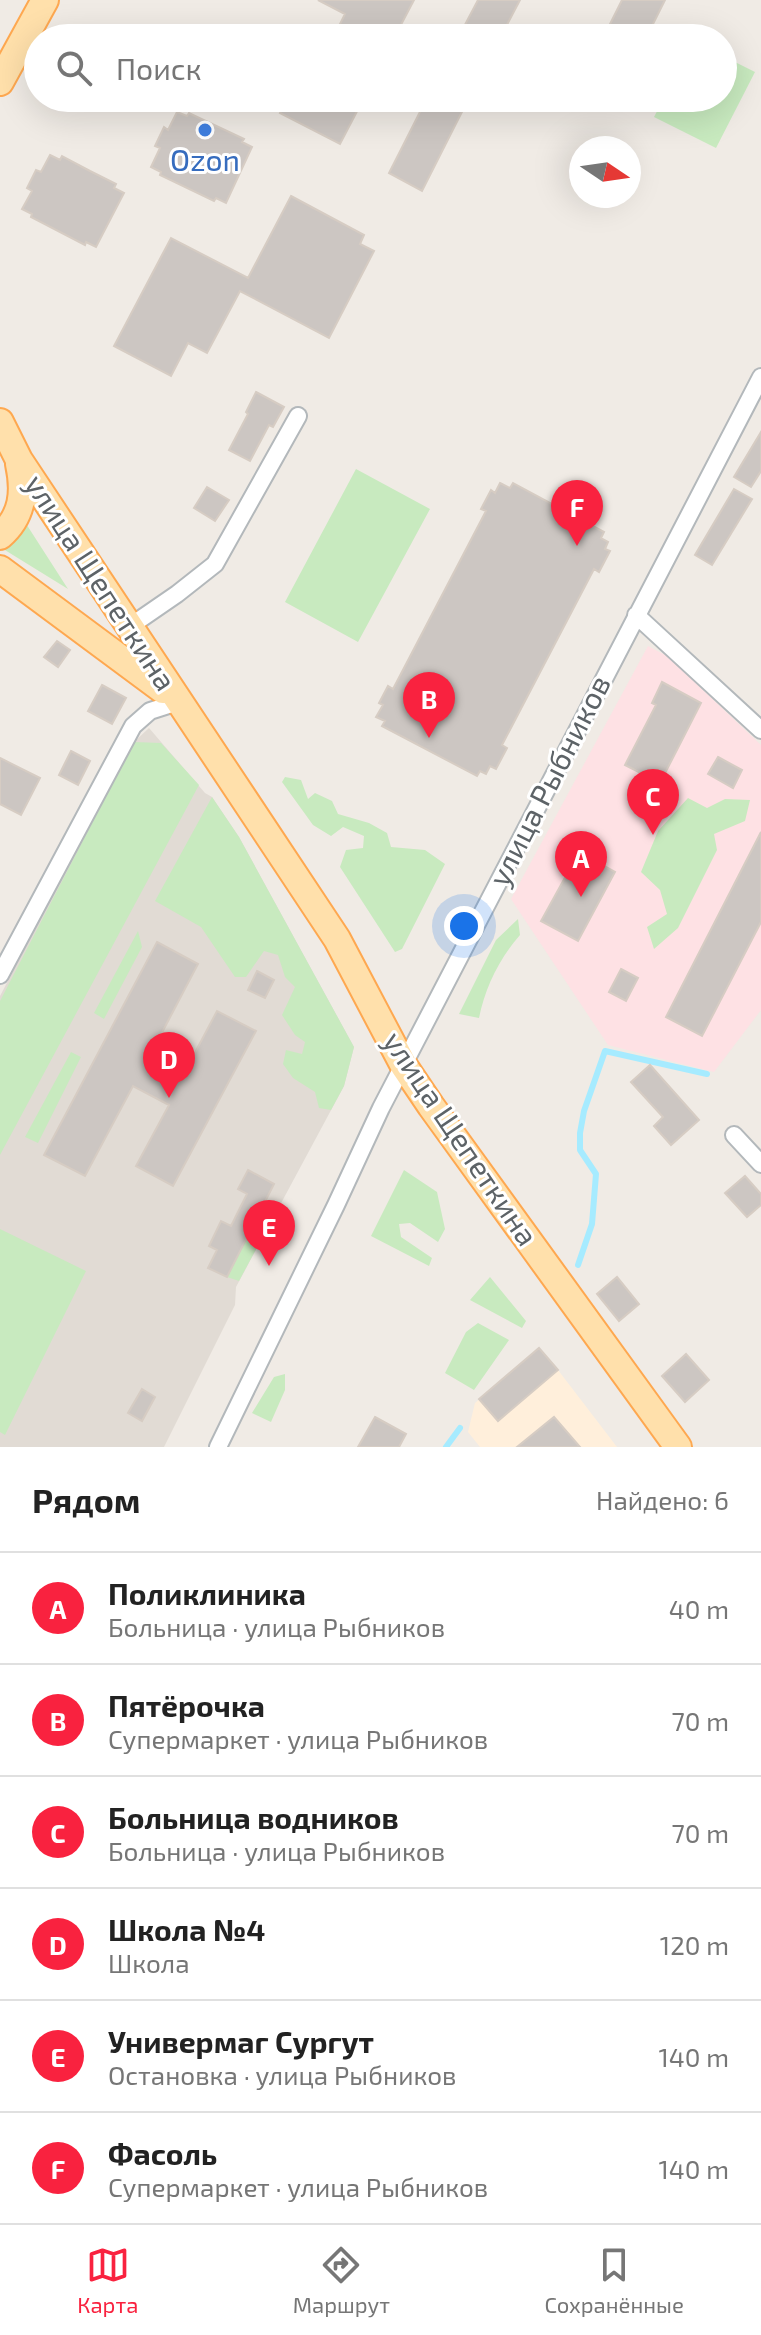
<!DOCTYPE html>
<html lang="ru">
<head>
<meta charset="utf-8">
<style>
  :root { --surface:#fff; --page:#f2f2f2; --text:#222; --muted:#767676; --line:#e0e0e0; --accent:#f9223f }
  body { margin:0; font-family:"Exo 2",sans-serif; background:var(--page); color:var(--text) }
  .compass { position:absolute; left:569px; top:136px; width:72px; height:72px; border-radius:50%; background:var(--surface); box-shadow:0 8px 32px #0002; rotate:103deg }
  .you { position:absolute; left:464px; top:926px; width:28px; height:28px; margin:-20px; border:6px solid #fff; border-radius:50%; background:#1a73e8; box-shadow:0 0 0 12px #1a73e833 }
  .badge { display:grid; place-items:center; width:52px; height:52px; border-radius:50%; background:var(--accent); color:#fff; font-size:26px; font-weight:700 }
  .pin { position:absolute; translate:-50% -66px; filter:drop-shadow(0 2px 4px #0008) }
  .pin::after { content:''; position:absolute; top:42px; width:28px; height:24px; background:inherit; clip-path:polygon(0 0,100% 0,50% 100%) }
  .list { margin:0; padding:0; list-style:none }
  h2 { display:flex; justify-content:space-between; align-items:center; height:104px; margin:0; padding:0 32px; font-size:34px }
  h2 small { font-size:26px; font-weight:400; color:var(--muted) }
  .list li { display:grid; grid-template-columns:52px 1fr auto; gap:24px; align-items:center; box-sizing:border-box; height:112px; padding:0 32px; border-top:2px solid var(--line) }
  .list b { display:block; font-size:30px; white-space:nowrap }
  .list p { margin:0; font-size:26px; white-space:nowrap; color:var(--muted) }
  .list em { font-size:26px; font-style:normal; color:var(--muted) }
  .icon { flex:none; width:44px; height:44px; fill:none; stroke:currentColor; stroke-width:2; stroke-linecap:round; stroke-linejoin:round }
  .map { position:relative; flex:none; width:761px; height:1447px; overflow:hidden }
  .search { position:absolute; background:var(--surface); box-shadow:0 8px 32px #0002; left:24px; right:24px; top:24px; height:88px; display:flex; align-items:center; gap:20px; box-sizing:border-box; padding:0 28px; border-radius:44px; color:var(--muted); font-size:30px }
  .sheet { height:776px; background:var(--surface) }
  nav { display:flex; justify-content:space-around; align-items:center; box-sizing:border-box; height:112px; border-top:2px solid var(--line); background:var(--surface); font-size:22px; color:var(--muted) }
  nav a { display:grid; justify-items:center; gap:4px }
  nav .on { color:var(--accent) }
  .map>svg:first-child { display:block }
  .commercial { fill:#ffefdb }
  .education { fill:#e1dbd4 }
  .medical { fill:#fee1e4 }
  .green { fill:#c8eabf }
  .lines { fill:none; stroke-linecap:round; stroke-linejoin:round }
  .stream { stroke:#a6ebff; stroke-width:6 }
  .building { fill:#ccc6c2; stroke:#d6ccc3; stroke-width:2 }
  .minor-casing { stroke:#b3b8bb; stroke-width:20 }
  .primary-casing { stroke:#fea850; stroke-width:30 }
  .minor { stroke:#fff; stroke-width:16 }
  .primary { stroke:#ffe0ab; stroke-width:26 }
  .shop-dot { fill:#3f7fe0; stroke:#fff; stroke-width:3 }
  .labels { text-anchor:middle; stroke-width:6; stroke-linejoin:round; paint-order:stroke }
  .shop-label { font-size:30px; fill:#366cbe; stroke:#fff }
  .street-label { font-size:30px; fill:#5d6367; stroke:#fff }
</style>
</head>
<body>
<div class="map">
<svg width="761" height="1447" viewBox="0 0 761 1447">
  <rect width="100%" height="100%" fill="#f0ebe5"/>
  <path class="commercial" d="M 539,1348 L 558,1370 L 617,1447 L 480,1447 L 468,1432 L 475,1403 Z"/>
  <path class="education" d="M 149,728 L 205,793 L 212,797 L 239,837 L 354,1047 L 344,1086 L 236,1287 L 235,1305 L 164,1447 L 0,1447 L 0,996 L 134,742 Z"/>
  <path class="medical" d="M 648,646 L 667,656 L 761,745 L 761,1010 L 714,1072 L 608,1045 L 511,899 Z"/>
  <path class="green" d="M 723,56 L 755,72 L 716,148 L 654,117 L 664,98 L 723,98 Z
    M 356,469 L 430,509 L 358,642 L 285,602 Z
    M 23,519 L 68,589 L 0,547 Z
    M 134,742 L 161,743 L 199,785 L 0,1155 L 0,1001 Z
    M 285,777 L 301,780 L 308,799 L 315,793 L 332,801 L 338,814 L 369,823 L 387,833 L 391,847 L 425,850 L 445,864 L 402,949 L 395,952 L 340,867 L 346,850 L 363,848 L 364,836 L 343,827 L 331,836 L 313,825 L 282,782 Z
    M 212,797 L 239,837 L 354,1047 L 344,1086 L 331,1110 L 319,1108 L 315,1092 L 293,1078 L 283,1064 L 286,1050 L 302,1054 L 305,1042 L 295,1035 L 282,1015 L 295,987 L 285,977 L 278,955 L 264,951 L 246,977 L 235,977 L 201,927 L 155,901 Z
    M 688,798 L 707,808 L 725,799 L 750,800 L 745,821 L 714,834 L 717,850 L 678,928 L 654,949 L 647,927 L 667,914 L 660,890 L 641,872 L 658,831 Z
    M 518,919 L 520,935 C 499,959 485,988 479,1018 L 459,1014 L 496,940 Z
    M 138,931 L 142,947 L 104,1019 L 94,1013 Z
    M 71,1052 L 81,1057 L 38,1143 L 25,1137 Z
    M 404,1170 L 437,1192 L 445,1229 L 438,1242 L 410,1223 L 399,1224 L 401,1237 L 432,1258 L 429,1266 L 371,1236 Z
    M 262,1206 L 271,1221 L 239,1281 L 227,1277 Z
    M 0,1229 L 86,1271 L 5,1435 L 0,1432 Z
    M 490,1277 L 526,1321 L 522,1328 L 470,1300 Z
    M 478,1323 L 509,1340 L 474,1390 L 445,1373 L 466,1332 Z
    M 285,1374 L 285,1390 L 271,1422 L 252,1413 L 274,1377 Z"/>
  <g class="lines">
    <path class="stream" d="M 578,1265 L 592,1224 L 596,1174 L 580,1150 L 580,1133 L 584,1111 L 605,1051 L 707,1074
      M 446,1447 L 460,1428"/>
  </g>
  <path class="building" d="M 318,0 L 414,0 L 394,38 L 333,38 L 345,14 Z
    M 478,0 L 520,0 L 500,38 L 458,38 Z
    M 622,0 L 665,0 L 646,38 L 603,38 Z
    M 288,98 L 364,98 L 340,144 L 280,113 Z
    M 427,98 L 469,98 L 422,191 L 389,173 Z
    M 177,112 L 187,116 L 189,113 L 244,139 L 242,142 L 252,147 L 226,203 L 216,198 L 214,201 L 160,175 L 161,172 L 151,167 L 160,148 L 155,146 L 164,127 L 168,130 Z
    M 50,155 L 60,160 L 62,156 L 90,171 L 116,184 L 114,188 L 124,193 L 96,247 L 86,242 L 85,245 L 31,217 L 32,214 L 22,209 L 32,191 L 27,188 L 36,170 L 41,172 Z
    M 291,196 L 364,235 L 360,244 L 374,251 L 329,338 L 240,291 L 207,353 L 188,343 L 171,376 L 114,346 L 171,238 L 248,278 Z
    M 256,392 L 284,407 L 273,427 L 269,425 L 250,461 L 229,450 L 248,414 L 246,412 Z
    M 761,432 L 761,471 L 751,487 L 734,477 Z
    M 500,483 L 510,488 L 513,483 L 604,532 L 601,538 L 608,542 L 605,549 L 610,551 L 599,572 L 594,569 L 502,745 L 507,748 L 496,769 L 490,766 L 486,774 L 480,771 L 477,776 L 382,726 L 385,721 L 376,717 L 383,705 L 379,703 L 388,686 L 393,689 L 486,511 L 481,509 L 491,490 L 495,493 Z
    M 207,487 L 229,500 L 215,521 L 194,508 Z
    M 734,489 L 752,499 L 712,565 L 695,555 Z
    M 57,641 L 70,650 L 58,667 L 44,657 Z
    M 662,682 L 701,703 L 660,783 L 625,765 L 656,705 L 652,703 Z
    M 102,685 L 126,698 L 112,724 L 88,711 Z
    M 71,751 L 90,761 L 78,785 L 59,775 Z
    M 718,757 L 742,770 L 733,788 L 708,774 Z
    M 0,758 L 40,778 L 21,815 L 0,804 Z
    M 761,832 L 761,922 L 702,1036 L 666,1017 Z
    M 579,852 L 615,872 L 578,941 L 541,921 Z
    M 157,942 L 198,964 L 146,1063 L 180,1081 L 217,1011 L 256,1031 L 173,1186 L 136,1166 L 169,1105 L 133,1086 L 85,1176 L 44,1155 Z
    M 621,969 L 638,978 L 626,1001 L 609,992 Z
    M 257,971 L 274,980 L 265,998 L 248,990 Z
    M 650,1065 L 699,1120 L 671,1145 L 654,1126 L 663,1117 L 631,1082 Z
    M 248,1170 L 274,1184 L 227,1277 L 208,1268 L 217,1250 L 209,1246 L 221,1221 L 231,1226 L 247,1194 L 238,1189 Z
    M 745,1176 L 761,1194 L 761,1205 L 747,1217 L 725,1193 Z
    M 617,1277 L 639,1304 L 619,1321 L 597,1294 Z
    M 539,1348 L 558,1370 L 498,1421 L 479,1399 Z
    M 686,1354 L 709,1380 L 685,1402 L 662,1376 Z
    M 142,1389 L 155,1397 L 142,1421 L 128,1413 Z
    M 375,1417 L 406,1434 L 399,1447 L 358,1447 Z
    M 554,1417 L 580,1447 L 517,1447 Z"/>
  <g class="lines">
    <defs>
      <path id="minor" d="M 636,615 L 761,730
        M 129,627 L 177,594 L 215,564 L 298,416
        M 0,975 L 133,726 L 150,711 L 178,702
        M 734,1135 L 761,1164
        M 218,1447 L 336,1205 L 381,1108 L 761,377"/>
      <path id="primary" d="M 0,82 L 45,0
        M 0,422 L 19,460 L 337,939 L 404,1066 L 431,1106 L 678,1447
        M 0,536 C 23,516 25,492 19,464
        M 0,569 L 163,690"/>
    </defs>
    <use href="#minor" class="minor-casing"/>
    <use href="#primary" class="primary-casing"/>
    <use href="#minor" class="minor"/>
    <use href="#primary" class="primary"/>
  </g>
  <circle class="shop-dot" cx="205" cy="130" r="8"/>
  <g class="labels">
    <g class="shop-label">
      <text x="205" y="171">Ozon</text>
    </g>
    <g class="street-label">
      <text transform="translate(100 583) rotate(57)" y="10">улица Щепеткина</text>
      <text transform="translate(550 781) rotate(-63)" y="10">улица Рыбников</text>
      <text transform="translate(460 1139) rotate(56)" y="10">улица Щепеткина</text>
    </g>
  </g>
</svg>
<svg class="compass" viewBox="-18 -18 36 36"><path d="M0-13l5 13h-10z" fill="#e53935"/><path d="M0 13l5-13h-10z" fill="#767676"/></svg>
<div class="you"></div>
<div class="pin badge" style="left:581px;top:897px">A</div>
<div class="pin badge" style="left:429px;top:738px">B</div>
<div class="pin badge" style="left:653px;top:835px">C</div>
<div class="pin badge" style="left:169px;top:1098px">D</div>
<div class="pin badge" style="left:269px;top:1266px">E</div>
<div class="pin badge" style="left:577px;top:546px">F</div>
<div class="search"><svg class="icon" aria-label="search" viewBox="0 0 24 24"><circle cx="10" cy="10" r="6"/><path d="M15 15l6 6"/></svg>Поиск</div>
</div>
<section class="sheet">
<h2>Рядом<small>Найдено: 6</small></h2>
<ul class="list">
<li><span class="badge">A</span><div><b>Поликлиника</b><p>Больница · улица Рыбников</p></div><em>40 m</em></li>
<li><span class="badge">B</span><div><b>Пятёрочка</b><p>Супермаркет · улица Рыбников</p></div><em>70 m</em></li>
<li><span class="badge">C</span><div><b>Больница водников</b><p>Больница · улица Рыбников</p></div><em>70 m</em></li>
<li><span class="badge">D</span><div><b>Школа №4</b><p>Школа</p></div><em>120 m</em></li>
<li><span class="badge">E</span><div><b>Универмаг Сургут</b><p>Остановка · улица Рыбников</p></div><em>140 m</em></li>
<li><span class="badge">F</span><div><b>Фасоль</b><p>Супермаркет · улица Рыбников</p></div><em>140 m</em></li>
</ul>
</section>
<nav>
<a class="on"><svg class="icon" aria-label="map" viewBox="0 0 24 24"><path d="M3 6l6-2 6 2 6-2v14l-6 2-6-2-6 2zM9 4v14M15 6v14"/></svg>Карта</a>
<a><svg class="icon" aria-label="directions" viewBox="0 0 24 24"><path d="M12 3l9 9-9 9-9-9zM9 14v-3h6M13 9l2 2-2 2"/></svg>Маршрут</a>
<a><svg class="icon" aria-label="saved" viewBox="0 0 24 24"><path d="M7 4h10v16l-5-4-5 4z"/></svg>Сохранённые</a>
</nav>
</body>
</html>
